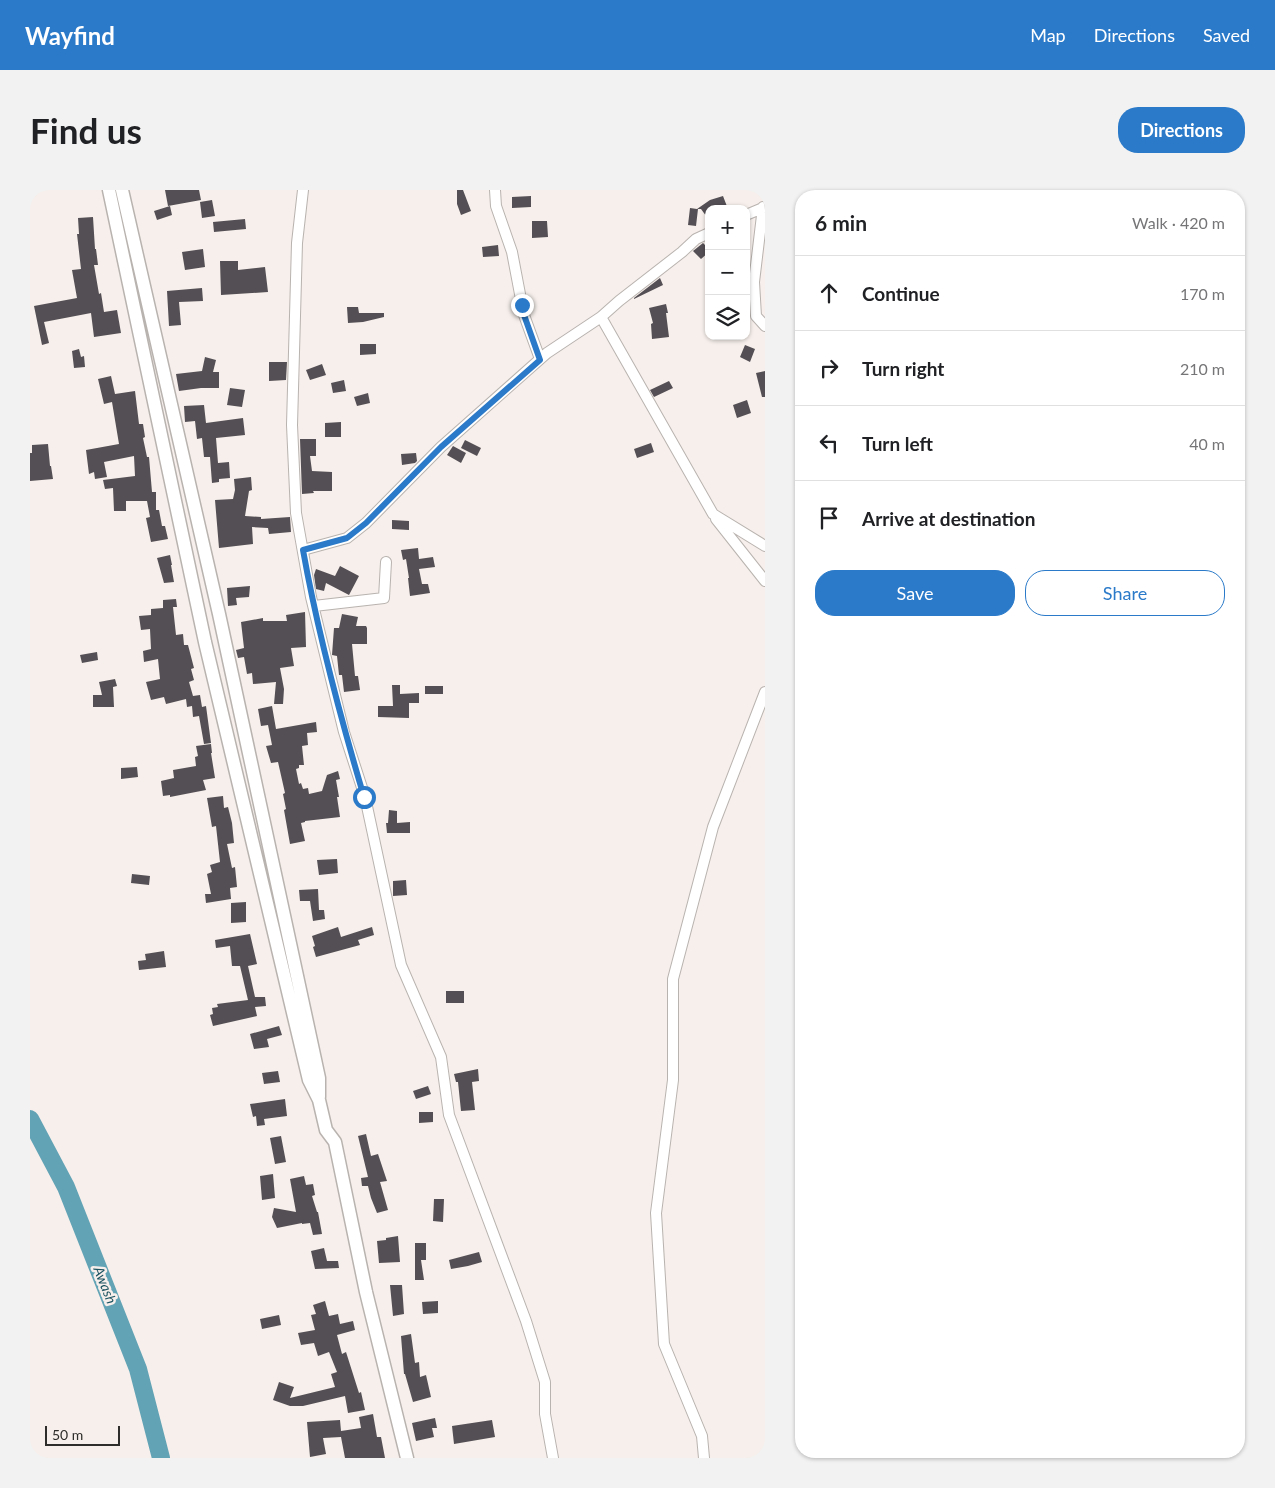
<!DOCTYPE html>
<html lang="en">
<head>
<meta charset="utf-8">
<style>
  :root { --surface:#fff; --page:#f2f2f2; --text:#202124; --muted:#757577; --line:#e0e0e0; --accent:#2a7ac9 }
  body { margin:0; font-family:Lato,sans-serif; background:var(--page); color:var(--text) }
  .controls { position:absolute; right:15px; top:15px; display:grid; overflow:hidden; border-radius:10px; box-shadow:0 1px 4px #0004 }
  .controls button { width:45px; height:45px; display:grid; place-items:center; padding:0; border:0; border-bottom:1px solid var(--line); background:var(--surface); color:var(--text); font:25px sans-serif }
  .scale { position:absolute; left:15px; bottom:12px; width:75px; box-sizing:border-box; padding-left:5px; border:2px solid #2f2d2b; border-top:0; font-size:14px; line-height:18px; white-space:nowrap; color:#2f2d2b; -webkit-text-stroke:4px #f6efeb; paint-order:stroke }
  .stop { position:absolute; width:15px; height:15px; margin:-11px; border:4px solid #2a7ac9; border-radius:50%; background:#fff }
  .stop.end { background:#2a7ac9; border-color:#fff; box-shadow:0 1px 5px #0008 }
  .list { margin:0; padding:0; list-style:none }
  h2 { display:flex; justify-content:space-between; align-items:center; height:65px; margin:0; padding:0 20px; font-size:21px }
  h2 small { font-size:16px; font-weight:400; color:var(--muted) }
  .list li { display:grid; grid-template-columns:32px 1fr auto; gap:15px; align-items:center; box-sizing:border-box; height:75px; padding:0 20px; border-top:1px solid var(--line) }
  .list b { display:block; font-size:19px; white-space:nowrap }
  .list em { font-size:16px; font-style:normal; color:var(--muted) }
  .actions { display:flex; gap:10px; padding:15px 20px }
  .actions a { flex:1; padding:11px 0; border:1px solid var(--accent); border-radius:20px; text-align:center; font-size:18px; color:var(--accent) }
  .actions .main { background:var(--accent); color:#fff }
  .icon { flex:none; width:28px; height:28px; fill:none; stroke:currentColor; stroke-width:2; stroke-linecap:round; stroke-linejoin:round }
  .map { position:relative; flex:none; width:735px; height:1268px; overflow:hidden; border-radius:20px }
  header { display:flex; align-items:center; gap:30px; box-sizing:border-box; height:70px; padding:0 25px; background:var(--accent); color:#fff }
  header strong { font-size:24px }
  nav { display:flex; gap:28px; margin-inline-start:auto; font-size:18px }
  .intro { display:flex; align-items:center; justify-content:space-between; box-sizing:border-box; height:120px; padding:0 30px }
  h1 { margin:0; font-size:35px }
  .button { padding:12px 22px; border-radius:20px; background:var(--accent); color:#fff; font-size:18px; font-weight:700 }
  main { display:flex; gap:30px; padding:0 30px }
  aside { flex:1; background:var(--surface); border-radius:20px; box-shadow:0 1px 4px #0004 }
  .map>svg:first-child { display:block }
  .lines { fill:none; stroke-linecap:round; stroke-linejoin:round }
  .river { stroke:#62a3b5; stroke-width:18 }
  .building { fill:#544f54 }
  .minor-casing { stroke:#b9b3af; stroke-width:12 }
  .major-casing { stroke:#b9b3af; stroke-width:15 }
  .minor { stroke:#fff; stroke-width:10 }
  .major { stroke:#fff; stroke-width:12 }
  .route { stroke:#2a7ac9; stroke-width:6 }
  .labels { text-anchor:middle; stroke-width:5; stroke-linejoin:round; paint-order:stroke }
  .water-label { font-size:14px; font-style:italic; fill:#1c5361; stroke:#f6efeb }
</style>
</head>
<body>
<header>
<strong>Wayfind</strong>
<nav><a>Map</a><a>Directions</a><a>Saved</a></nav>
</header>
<div class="intro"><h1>Find us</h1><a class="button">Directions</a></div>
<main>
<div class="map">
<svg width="735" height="1268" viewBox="0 0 735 1268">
  <rect width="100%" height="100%" fill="#f6efeb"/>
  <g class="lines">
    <path class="river" d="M 0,929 L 36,997 L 108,1179 L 131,1268"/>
  </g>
  <path class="building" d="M 135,0 L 169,0 L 171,10 L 138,16 Z
    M 427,0 L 433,0 L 441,21 L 431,25 L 427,14 Z
    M 501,6 L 501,17 L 482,18 L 482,7 Z
    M 693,6 L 698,19 L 679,19 L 679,30 L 671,19 L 668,19 L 666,36 L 658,35 L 660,18 L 667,19 L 680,10 Z
    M 182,10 L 185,26 L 172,28 L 170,12 Z
    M 140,16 L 142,25 L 127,30 L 124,21 Z
    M 63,27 L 65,59 L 66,59 L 68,75 L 64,75 L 69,104 L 71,103 L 74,122 L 87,120 L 91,143 L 64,147 L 61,123 L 14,132 L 19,153 L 12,155 L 4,116 L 47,108 L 42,80 L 51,79 L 47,44 L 49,44 L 48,28 Z
    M 215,29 L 216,39 L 184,42 L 183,32 Z
    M 502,31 L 517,31 L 518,47 L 502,48 Z
    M 673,53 L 679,59 L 679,62 L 671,69 L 663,61 Z
    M 468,55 L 469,66 L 453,67 L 452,57 Z
    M 173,59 L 175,77 L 155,80 L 152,62 Z
    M 190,71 L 208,71 L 208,80 L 235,77 L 238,102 L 191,105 Z
    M 630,88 L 633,95 L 604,109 L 604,108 Z
    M 172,98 L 173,111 L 149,112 L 151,135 L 139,136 L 137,101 Z
    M 636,114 L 638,123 L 636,123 L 639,147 L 622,149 L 621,134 L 623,133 L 619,118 Z
    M 317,117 L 328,117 L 329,123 L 354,123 L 354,127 L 333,132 L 318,133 Z
    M 330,154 L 346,154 L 346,164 L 330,165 Z
    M 715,155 L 725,159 L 720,172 L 710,167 Z
    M 49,159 L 51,167 L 54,166 L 55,177 L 44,178 L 42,161 Z
    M 175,167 L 186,170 L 183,182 L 189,182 L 189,198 L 171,198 L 149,201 L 146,184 L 172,181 Z
    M 239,172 L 257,172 L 256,190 L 239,191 Z
    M 292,174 L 296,185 L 280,190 L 276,180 Z
    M 735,181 L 735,207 L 732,207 L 726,183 Z
    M 81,186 L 85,204 L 105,201 L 109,234 L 113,234 L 115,247 L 113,248 L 117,267 L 119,267 L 122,302 L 126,302 L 126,320 L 129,320 L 132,336 L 135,336 L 138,349 L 121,352 L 116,328 L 120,327 L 117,311 L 96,311 L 96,321 L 84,321 L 83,298 L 75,299 L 73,290 L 105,286 L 104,266 L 74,272 L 77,287 L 65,289 L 64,282 L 59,284 L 56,260 L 89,254 L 82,212 L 74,214 L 68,189 Z
    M 314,190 L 316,201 L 303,203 L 301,193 Z
    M 639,191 L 643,198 L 624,207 L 620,200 Z
    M 200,198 L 215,200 L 212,217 L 197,215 Z
    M 338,203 L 340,213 L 327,216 L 324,207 Z
    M 717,210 L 721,223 L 707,228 L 703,215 Z
    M 174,215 L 176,233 L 213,228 L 215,245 L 186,248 L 188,273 L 199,272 L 200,288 L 189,289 L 189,292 L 182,293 L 180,267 L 174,267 L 172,248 L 167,249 L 165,231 L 155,232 L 154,216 Z
    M 311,232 L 311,247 L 295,247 L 295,233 Z
    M 270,249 L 286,249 L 286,266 L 280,266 L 282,281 L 302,282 L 302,301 L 283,301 L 284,303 L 272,304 Z
    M 435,250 L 451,258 L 447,266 L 431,258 Z
    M 621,253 L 624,262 L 607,268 L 604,259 Z
    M 18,254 L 20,276 L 21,276 L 23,289 L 0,291 L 0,263 L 2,263 L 2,255 Z
    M 423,256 L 436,263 L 431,273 L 417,265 Z
    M 386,263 L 387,271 L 385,273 L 372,275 L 371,264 Z
    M 221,287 L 222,300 L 219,301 L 215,326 L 231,327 L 231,329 L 260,327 L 261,342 L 239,344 L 238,338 L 222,337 L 223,354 L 189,358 L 185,310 L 203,309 L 205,300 L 204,289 Z
    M 362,330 L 379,331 L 379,340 L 362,339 Z
    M 388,358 L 389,369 L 403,367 L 405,377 L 389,379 L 392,394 L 398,394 L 400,403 L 380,406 L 378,388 L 379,388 L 376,369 L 373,370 L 371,360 Z
    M 140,365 L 142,375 L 141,375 L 144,392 L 134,393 L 127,368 Z
    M 310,376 L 329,386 L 319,405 L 296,393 L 294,401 L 286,399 L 284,385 L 286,379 L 305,386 Z
    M 220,396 L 219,407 L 206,408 L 207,415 L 198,416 L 197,398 Z
    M 146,409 L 147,417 L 143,417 L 146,445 L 153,444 L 154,455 L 158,455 L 164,478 L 161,479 L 164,490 L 159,492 L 163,506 L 170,505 L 172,517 L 176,516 L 181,553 L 174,554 L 169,526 L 163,527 L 162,516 L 157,517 L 156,509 L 136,514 L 134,507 L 121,510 L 116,492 L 130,489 L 128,469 L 114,472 L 113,461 L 121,459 L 120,439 L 111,440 L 109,426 L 121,425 L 121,419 L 133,418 L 133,410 Z
    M 275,422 L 276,457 L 261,458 L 264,476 L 250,478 L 254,499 L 253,514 L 244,514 L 246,492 L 223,494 L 222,483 L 217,484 L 214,467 L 208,468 L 206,460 L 214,458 L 211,432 L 233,428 L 233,431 L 257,431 L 256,425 Z
    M 312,424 L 328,427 L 326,436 L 336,436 L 337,438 L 337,454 L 322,454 L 325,486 L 328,486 L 330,500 L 314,502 L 312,485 L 309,485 L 307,466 L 302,465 L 304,438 L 309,438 Z
    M 67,462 L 68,470 L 52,473 L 50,465 Z
    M 85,489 L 87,496 L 83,497 L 84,517 L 63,517 L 63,505 L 72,505 L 69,492 Z
    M 362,495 L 370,495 L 370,504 L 389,503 L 389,513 L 379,513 L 379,528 L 348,527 L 348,516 L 363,516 Z
    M 395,496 L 413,496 L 413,504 L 395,504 Z
    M 242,516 L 246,539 L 286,532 L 287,542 L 277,543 L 278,555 L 272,556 L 274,575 L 269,575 L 269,578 L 266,579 L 269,594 L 271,593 L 273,599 L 278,598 L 279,604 L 292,601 L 297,585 L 308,581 L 310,589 L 306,590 L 309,607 L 307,607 L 310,627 L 275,631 L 275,632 L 271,633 L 275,651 L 260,654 L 254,620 L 256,619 L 253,604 L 255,603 L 248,572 L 241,573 L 236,556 L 242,555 L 238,535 L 231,536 L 228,519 Z
    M 181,554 L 182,563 L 181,563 L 185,588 L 173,590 L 176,600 L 140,607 L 140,605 L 133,606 L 131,591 L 144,588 L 143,580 L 166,576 L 165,567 L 168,566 L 166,556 Z
    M 107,577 L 108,587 L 91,589 L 91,578 Z
    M 193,606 L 194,618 L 198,617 L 202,633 L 204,653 L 197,654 L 202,678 L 205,677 L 207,697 L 200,698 L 201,709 L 176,713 L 175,704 L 181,704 L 177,684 L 182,682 L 180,675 L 190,672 L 186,636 L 182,637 L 177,608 Z
    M 359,620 L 367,621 L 367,633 L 380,632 L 380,643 L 357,643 L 356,633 L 358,633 Z
    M 307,669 L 308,683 L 289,685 L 287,670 Z
    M 102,684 L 120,686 L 119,695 L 101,693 Z
    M 376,690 L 377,705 L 363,706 L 363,691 Z
    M 288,699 L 289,720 L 294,720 L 295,729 L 283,731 L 280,711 L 270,711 L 269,700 Z
    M 216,712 L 216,732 L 201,733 L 201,713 Z
    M 308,737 L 311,747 L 342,737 L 344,745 L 328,750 L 330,755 L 286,767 L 283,757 L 285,756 L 282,746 Z
    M 220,744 L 227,774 L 218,776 L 225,807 L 235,807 L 236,816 L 225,817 L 227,826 L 183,836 L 180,825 L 183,824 L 182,818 L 188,817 L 187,814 L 218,810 L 210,776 L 202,776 L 200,756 L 186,758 L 185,750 Z
    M 134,761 L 136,777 L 109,780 L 108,771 L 116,770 L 115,764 Z
    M 416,801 L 434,801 L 434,813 L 416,813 Z
    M 249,836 L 252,845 L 237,849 L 239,857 L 224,859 L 220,844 Z
    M 448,879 L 449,891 L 442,892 L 445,920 L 431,921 L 428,892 L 426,892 L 424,884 Z
    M 248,881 L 250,892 L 234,894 L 232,883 Z
    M 398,896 L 401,904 L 386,909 L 383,901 Z
    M 255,909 L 257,926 L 234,929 L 235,935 L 227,936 L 226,926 L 223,927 L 220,914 Z
    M 389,922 L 403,922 L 403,932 L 389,933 Z
    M 336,944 L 341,966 L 348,964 L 357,991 L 350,992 L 358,1020 L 347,1023 L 341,1008 L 338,996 L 332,996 L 331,988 L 338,987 L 328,946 Z
    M 251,946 L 256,972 L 245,974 L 240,948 Z
    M 243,984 L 245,1008 L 232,1010 L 230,986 Z
    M 274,986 L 276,995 L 283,994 L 285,1005 L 282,1006 L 287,1022 L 288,1022 L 292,1044 L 283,1045 L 280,1033 L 272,1034 L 272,1033 L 247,1038 L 242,1027 L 244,1018 L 266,1022 L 260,989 Z
    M 404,1009 L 414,1009 L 413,1032 L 403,1031 Z
    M 368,1046 L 370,1072 L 349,1073 L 347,1051 L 356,1050 L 356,1048 Z
    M 385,1053 L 396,1053 L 396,1070 L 391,1070 L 394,1090 L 385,1090 Z
    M 294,1058 L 297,1071 L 308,1071 L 309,1078 L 285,1079 L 281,1061 Z
    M 449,1062 L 452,1072 L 438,1076 L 421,1079 L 419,1070 Z
    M 360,1095 L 372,1095 L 374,1124 L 363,1126 Z
    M 295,1111 L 299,1126 L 308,1124 L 310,1134 L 323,1131 L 325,1140 L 307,1145 L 312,1164 L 316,1162 L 329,1203 L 331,1202 L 335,1220 L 318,1223 L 315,1206 L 273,1216 L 260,1216 L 243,1210 L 249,1192 L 264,1197 L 260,1208 L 305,1197 L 301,1184 L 307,1182 L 299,1162 L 288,1166 L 284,1153 L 271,1155 L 268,1143 L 285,1140 L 281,1125 L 286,1124 L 283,1115 Z
    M 408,1111 L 408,1123 L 393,1124 L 392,1112 Z
    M 249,1125 L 251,1135 L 232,1139 L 230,1129 Z
    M 381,1144 L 385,1173 L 389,1172 L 390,1187 L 396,1185 L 401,1207 L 383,1212 L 375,1184 L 374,1184 L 371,1146 Z
    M 343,1224 L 347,1247 L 351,1247 L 355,1268 L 315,1268 L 311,1247 L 293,1248 L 296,1264 L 280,1267 L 277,1232 L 310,1230 L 311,1241 L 331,1238 L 329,1227 Z
    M 405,1228 L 407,1238 L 402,1238 L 404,1247 L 386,1251 L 382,1233 Z
    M 462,1230 L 465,1247 L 424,1254 L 422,1236 Z"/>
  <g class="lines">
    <defs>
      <path id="minor" d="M 273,0 L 267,53 L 262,235 L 266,323 L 281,407 L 314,542 L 335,607 L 371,775 L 411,867 L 419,925 L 496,1131 L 515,1192 L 515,1224 L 523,1268
        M 465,0 L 466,16 L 482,62 L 494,125 L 510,169
        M 733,17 L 724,92 L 726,126 L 735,136
        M 716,25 L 735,17
        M 571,127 L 683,324 L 735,356
        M 686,329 L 735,391
        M 273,360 L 317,348 L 336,333 L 411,257 L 517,163 L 571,127 L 589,111 L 652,62 L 666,49 L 679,43
        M 284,416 L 354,408 L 356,372
        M 674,1268 L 672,1246 L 634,1154 L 626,1023 L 643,890 L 643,789 L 683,637 L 735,502"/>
      <path id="major" d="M 79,0 L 175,452 L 279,890 L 289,910 L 296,940 L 305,952 L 336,1102 L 377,1268
        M 92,0 L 189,424 L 289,888 L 289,907"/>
    </defs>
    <use href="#minor" class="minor-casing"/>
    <use href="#major" class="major-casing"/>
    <use href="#minor" class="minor"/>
    <use href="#major" class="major"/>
  </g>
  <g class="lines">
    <path class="route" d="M 334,607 C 310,526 288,444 273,360 L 317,348 L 336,333 L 411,257 L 510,170 L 494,125 L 492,115"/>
  </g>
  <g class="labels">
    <g class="water-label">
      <text transform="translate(75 1095) rotate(68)" y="5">Awash</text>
    </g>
  </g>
</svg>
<div class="controls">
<button>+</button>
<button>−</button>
<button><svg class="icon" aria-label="layers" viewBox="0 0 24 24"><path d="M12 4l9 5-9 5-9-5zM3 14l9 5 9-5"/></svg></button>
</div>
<div class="scale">50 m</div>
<div class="stop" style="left:334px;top:607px"></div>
<div class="stop end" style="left:492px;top:115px"></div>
</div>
<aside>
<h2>6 min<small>Walk · 420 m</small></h2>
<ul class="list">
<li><svg class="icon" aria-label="ahead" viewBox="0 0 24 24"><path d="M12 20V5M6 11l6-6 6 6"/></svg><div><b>Continue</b></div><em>170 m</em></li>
<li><svg class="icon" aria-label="right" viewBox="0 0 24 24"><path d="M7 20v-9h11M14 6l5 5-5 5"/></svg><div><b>Turn right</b></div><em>210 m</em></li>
<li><svg class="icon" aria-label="left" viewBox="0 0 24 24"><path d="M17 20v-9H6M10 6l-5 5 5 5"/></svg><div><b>Turn left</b></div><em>40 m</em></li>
<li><svg class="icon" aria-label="arrive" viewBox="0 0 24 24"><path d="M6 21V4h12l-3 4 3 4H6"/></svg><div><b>Arrive at destination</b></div></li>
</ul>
<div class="actions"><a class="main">Save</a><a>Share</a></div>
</aside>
</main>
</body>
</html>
